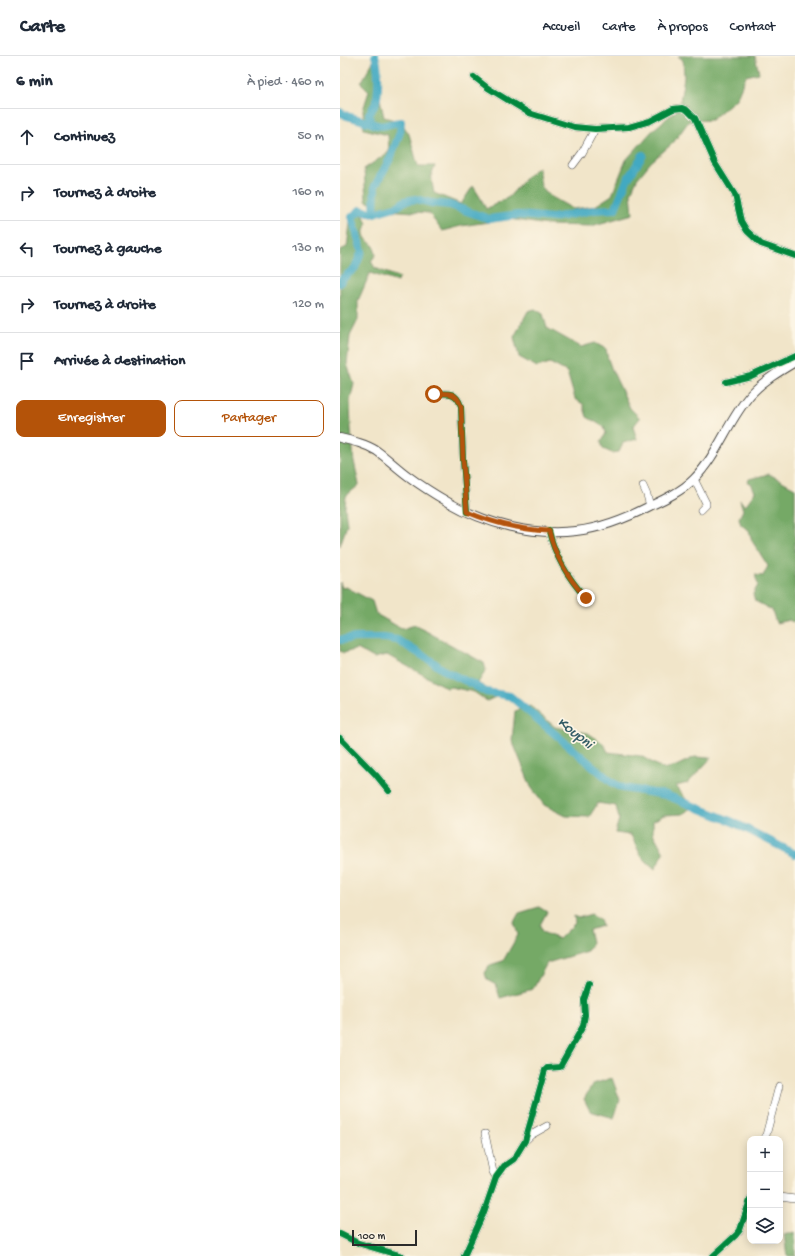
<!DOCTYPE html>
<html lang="fr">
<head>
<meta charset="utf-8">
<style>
  :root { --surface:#fff; --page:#f2f2f3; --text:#1f2937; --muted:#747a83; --line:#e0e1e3; --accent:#b45309 }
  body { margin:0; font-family:"Gochi Hand",sans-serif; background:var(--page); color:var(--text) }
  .controls { position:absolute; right:12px; bottom:12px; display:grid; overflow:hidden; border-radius:8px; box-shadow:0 2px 10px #0003 }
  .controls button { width:36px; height:36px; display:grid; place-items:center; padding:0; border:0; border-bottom:1px solid var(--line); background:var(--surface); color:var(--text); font:20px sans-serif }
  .scale { position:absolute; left:12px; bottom:10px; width:65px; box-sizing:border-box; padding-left:4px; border:2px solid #2b2b2b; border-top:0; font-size:11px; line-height:14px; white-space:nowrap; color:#2b2b2b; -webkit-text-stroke:3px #fcf5e5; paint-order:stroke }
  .stop { position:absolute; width:12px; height:12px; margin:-9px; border:3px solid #b45309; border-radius:50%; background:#fff }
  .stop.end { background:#b45309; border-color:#fff; box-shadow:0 1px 4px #0008 }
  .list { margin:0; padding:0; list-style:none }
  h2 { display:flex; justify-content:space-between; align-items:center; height:52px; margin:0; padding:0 16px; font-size:17px }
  h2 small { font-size:13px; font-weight:400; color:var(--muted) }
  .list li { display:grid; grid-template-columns:26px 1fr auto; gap:12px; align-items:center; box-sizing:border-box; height:56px; padding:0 16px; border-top:1px solid var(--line) }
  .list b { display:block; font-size:15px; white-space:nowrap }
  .list em { font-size:13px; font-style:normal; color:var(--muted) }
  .actions { display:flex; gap:8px; padding:12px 16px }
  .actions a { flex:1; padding:9px 0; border:1px solid var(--accent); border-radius:8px; text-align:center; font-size:14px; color:var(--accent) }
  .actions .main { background:var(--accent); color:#fff }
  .icon { flex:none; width:22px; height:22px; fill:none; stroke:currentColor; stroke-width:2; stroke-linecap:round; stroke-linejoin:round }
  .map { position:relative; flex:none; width:455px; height:1200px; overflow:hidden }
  header { display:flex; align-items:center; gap:24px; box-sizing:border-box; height:56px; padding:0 20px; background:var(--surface); border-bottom:1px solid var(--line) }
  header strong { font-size:19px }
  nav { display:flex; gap:22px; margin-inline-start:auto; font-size:14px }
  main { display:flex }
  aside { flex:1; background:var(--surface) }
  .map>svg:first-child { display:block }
  .forest { fill:#74a966; stroke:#506a48 }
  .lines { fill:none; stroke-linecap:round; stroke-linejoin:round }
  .river { stroke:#42a9c2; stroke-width:8 }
  .minor-casing { stroke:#494743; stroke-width:8 }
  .major-casing { stroke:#494743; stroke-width:10 }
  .minor { stroke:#fff; stroke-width:7 }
  .major { stroke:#fff; stroke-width:8 }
  .cycleway-casing { stroke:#fcf5e5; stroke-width:8 }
  .cycleway { stroke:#00873e; stroke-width:6 }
  .route { stroke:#b45309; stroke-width:5 }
  .labels { text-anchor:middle; stroke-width:3.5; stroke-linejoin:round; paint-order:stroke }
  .water-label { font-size:15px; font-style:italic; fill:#345d67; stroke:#fcf5e5 }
</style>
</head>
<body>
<header>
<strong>Carte</strong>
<nav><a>Accueil</a><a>Carte</a><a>À propos</a><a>Contact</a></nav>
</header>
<main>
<aside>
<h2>6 min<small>À pied · 460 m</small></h2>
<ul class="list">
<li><svg class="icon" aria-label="ahead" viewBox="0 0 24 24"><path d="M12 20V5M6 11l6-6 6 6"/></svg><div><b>Continuez</b></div><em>50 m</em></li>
<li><svg class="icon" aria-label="right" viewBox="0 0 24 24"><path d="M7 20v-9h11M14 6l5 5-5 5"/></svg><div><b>Tournez à droite</b></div><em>160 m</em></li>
<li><svg class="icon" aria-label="left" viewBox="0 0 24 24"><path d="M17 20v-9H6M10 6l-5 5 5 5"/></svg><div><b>Tournez à gauche</b></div><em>130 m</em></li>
<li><svg class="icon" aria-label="right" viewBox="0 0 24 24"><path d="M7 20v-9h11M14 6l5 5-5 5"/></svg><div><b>Tournez à droite</b></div><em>120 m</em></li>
<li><svg class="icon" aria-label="arrive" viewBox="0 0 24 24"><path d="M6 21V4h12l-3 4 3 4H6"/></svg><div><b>Arrivée à destination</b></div></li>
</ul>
<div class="actions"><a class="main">Enregistrer</a><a>Partager</a></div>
</aside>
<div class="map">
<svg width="455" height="1200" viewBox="0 0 455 1200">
  <rect width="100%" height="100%" fill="#fcf5e5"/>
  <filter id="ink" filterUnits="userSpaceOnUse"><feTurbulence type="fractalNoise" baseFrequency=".025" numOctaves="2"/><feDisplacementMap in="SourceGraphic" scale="8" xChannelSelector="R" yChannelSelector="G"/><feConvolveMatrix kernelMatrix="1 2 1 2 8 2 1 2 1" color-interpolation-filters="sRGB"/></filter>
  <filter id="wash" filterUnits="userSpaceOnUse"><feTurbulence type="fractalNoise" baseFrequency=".012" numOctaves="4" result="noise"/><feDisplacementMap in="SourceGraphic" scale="16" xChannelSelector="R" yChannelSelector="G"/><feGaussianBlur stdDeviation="0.9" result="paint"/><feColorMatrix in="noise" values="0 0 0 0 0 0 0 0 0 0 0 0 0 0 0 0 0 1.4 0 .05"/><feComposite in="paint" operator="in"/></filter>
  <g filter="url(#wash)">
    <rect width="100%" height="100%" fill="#f1e5c9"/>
    <path class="forest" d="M 36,0 L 40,43 L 44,61 L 61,66 L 69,78 L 78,110 L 95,110 L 91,121 L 94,137 L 121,148 L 133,130 L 140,141 L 146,153 L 169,141 L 188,119 L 198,111 L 201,130 L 210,140 L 233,153 L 255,150 L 272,139 L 286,104 L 313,74 L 339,52 L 344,21 L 343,4 L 338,0 L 415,0 L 419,17 L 406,20 L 396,43 L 371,64 L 349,65 L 333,87 L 311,106 L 297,123 L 291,137 L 293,158 L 251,170 L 207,169 L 169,163 L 121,170 L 102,175 L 89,157 L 45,154 L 26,145 L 24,113 L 49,96 L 48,79 L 24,73 L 23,54 L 29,35 L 21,27 Z
      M 17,156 L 24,160 L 27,168 C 20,178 26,184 34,190 L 36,199 L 31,205 L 35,212 L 60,222 L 57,226 L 30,217 L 18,245 L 18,264 L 10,280 L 7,308 L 14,328 L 10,345 L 11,373 L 14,405 L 19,429 L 6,440 L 5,452 L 7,469 L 0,490 L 0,194 L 7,191 L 10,167 Z
      M 195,253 L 203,258 L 207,272 L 241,291 L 255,287 L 266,293 L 268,303 L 272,314 L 290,352 L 300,362 L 293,371 L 297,383 L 283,387 L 279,396 L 272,397 L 263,393 L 261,386 L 266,377 L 264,371 L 247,361 L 243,348 L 235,343 L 227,316 L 210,307 L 197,311 L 179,301 L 174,281 L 188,255 Z
      M 429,418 L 455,432 L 455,567 L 449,564 L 436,567 L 432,554 L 415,545 L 413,538 L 418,529 L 415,519 L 423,520 L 428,510 L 412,485 L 409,474 L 401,469 L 399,462 L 403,454 L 400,444 L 405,450 L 415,436 L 411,427 L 408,426 L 409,423 Z
      M 0,526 L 2,532 L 6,531 L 32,545 L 36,558 L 62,573 L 75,569 L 144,607 L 146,614 L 138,627 L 158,640 L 147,645 L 134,636 L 111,631 L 107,632 L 47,599 L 34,602 L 17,593 L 4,597 L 0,595 Z
      M 190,650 L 215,671 L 248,677 L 264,688 L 268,696 L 301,700 L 323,713 L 336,710 L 355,701 L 371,702 L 348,727 L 336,730 L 352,751 L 343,758 L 324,759 L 313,765 L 313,777 L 324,797 L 315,813 L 301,800 L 291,779 L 275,777 L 279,763 L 276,750 L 258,747 L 249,761 L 226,760 L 204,749 L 191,731 L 172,684 L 175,655 Z
      M 199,851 L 207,856 L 200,869 L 202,876 L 219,883 L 235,867 L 234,860 L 238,862 L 251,858 L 260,863 L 262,870 L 249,874 L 252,887 L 247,895 L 207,907 L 193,933 L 160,942 L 156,929 L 147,924 L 145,917 L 150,909 L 163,905 L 178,879 L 174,866 L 179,857 Z
      M 272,1022 L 280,1044 L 274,1062 L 250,1055 L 244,1043 L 253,1028 Z
      M 455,1176 L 455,1200 L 447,1200 L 444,1179 Z"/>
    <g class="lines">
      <path class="river" d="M 0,56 L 7,60 L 31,67
        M 34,157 L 35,130 L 51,101 L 60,76 L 61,66 C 47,67 45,73 31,67 L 29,58 C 31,54 35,50 36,46 C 39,35 39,11 35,0
        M 0,227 L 1,224 L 15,212 L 22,195 L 12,161 L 20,154 L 34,157 L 58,150 L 65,145 L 76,143 L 91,147 L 110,149 L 149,163 L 178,159 L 213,162 L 254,154 L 275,153 L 287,124 L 303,99
        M 0,584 L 16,582 L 44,582 L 57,584 L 90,604 L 105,615 L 130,627 L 146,636 L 170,640 L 273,727 L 283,732 L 326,739 L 393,766 L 455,798"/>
    </g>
  </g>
  <g filter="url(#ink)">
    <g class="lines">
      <defs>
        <path id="minor" d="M 134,21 L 148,32 L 189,57 L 234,71 L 255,73 L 289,71 L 310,65 L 333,53 L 342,52 L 347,54 L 355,62 L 375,107 L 395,139 L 401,165 L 407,175 L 421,188 L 455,200
          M 233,109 L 242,97 L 255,73
          M 386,326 L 411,320 L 455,300
          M 94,338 C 108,337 116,335 121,350 L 123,404 L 127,456
          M 354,423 L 366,447 L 366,449 L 361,454
          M 303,430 L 307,439 L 310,450
          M 209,475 C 215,501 228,522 246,542
          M 0,682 L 36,719 L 49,735
          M 145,1078 L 153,1116 L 156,1121
          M 425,1083 L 439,1030
          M 185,1085 L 191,1079 L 207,1070
          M 440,1141 L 455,1143
          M 0,1178 L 18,1187 L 62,1200
          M 124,1200 L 144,1156 L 156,1121 L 164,1110 L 174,1103 L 185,1085 L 205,1014 L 207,1012 L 220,1011 L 243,970 L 245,959 L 244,944 L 249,929
          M 373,1200 L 396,1179 L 400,1174 L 410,1144"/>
        <path id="major" d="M 0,382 C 13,385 26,388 37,395 C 48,403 57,412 68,420 C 80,429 94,438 108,446 C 146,468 192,480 236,475 C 262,472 287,462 310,450 C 325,443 342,435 354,423 C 378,399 388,364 411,338 C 423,325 440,315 455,306"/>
      </defs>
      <use href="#minor" class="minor-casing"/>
      <use href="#major" class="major-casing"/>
      <use href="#minor" class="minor"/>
      <use href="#major" class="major"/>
      <defs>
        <path id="cycleway" d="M 134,21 L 148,32 L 189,57 L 234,71 L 255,73 L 289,71 L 310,65 L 333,53 L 342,52 L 347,54 L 355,62 L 375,107 L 395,139 L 401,165 L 407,175 L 421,188 L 455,200
          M 386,326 L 411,320 L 455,300
          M 94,338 C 108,337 116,335 121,350 L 123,404 L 127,456
          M 209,475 C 215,501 228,522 246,542
          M 0,682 L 36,719 L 49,735
          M 0,1178 L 18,1187 L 62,1200
          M 124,1200 L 144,1156 L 156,1121 L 164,1110 L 174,1103 L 185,1085 L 205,1014 L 207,1012 L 220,1011 L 243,970 L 245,959 L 244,944 L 249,929
          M 373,1200 L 396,1179 L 400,1174 L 410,1144"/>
      </defs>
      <use href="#cycleway" class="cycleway-casing"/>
      <use href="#cycleway" class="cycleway"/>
    </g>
  </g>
  <g class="lines" filter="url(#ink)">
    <path class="route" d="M 94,338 C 108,337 116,335 121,350 L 123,404 L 127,456 C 153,467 180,474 209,475 C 215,501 228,522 246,542"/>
  </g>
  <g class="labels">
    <g class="water-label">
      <text transform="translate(236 676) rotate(39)" y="5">Koupni</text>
    </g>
  </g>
</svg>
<div class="controls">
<button>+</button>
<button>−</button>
<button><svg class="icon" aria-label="layers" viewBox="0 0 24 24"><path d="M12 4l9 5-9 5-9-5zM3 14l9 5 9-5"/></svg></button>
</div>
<div class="scale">100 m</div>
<div class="stop" style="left:94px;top:338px"></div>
<div class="stop end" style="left:246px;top:542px"></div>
</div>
</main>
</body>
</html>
